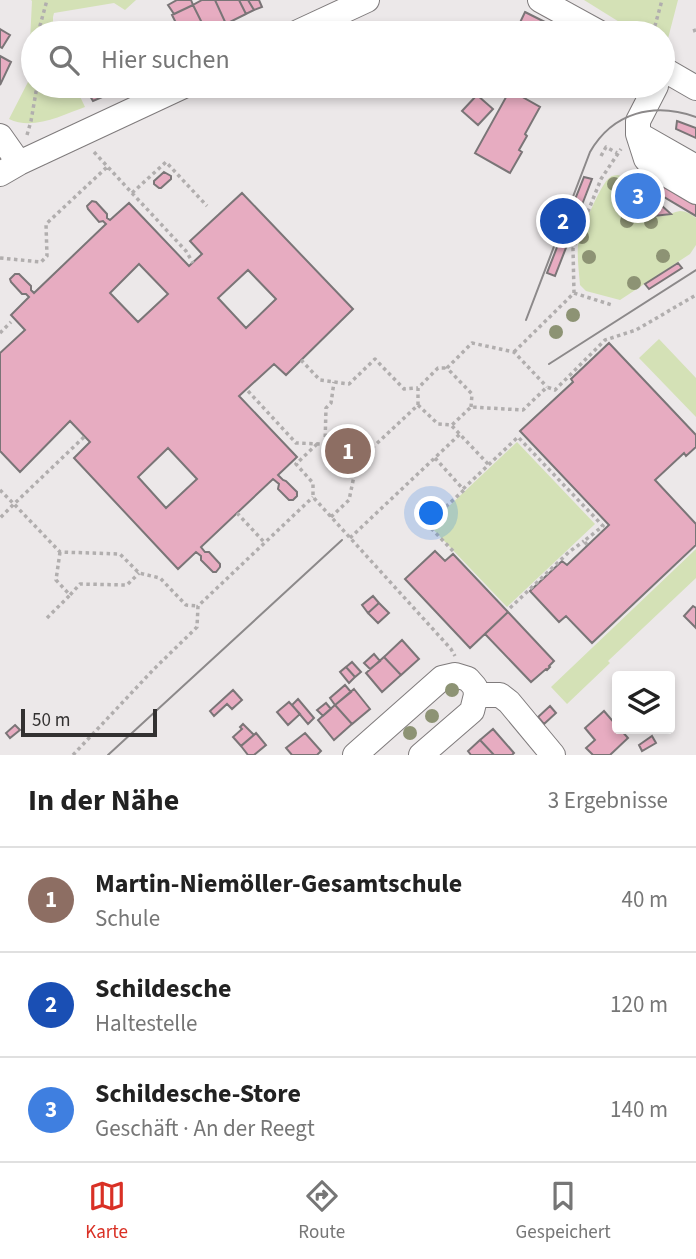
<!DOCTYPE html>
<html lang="de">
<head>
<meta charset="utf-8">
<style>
  :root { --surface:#fff; --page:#f6f6f6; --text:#222; --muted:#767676; --line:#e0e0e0; --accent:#d93025 }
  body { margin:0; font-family:"Source Sans 3",sans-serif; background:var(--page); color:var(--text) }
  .controls { position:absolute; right:21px; bottom:21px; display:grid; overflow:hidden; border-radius:7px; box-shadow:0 4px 10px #0003 }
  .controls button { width:63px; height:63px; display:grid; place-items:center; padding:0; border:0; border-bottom:2px solid var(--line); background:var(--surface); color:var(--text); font:35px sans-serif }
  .scale { position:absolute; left:21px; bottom:18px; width:136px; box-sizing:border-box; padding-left:7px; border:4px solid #333131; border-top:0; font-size:19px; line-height:24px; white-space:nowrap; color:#333131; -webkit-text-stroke:5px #ece8e9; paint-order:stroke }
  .you { position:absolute; left:432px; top:514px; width:24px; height:24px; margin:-18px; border:5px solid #fff; border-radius:50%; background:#1a73e8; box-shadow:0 0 0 10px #1a73e833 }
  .badge { display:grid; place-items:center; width:46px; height:46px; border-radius:50%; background:var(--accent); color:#fff; font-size:23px; font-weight:700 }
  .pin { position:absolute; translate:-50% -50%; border:4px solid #fff; box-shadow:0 2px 7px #0006 }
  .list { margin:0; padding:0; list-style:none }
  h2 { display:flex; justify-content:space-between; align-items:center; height:91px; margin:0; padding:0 28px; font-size:30px }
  h2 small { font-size:23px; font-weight:400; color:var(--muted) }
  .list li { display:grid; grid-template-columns:46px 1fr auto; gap:21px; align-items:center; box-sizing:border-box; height:105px; padding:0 28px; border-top:2px solid var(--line) }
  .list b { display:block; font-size:26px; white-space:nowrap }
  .list p { margin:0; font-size:23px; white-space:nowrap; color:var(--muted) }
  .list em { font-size:23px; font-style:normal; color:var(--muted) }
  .icon { flex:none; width:38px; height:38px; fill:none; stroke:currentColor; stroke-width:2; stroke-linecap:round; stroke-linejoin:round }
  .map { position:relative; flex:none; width:696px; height:755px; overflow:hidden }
  .search { position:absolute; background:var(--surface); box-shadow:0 4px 10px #0003; left:21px; right:21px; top:21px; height:77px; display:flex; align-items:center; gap:18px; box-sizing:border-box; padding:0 24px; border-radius:38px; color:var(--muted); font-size:26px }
  .sheet { height:406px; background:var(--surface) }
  nav { display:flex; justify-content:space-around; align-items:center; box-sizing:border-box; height:98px; border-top:2px solid var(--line); background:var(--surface); font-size:19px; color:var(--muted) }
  nav a { display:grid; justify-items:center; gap:4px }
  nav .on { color:var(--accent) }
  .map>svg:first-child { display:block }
  .green { fill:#d4e1b6 }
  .building { fill:#e7acc1; stroke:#7a7577; stroke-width:2; fill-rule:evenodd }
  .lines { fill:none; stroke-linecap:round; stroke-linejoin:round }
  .minor-casing { stroke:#7f7b7c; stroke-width:26 }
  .path { stroke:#b1aeae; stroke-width:3.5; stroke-dasharray:3.5 3.5; stroke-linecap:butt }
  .minor { stroke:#fff; stroke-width:24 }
  .tram { stroke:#8c898a; stroke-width:2 }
  .tree { fill:#8d9374 }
</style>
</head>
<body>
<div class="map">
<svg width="696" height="755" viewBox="0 0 696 755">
  <rect width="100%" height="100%" fill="#ece8e9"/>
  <path class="green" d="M 31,0 L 136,0 L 125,10 L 114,3 L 54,13 L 53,17 L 53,33 L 33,33 L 33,86 L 75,86 L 85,107 C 62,115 33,131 9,119 L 28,82 L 32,1 Z
    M 584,0 L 678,0 L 665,50 L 663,49 L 663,33 L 637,33 Z
    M 618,175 L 629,179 C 629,199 640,219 663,216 C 669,215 674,212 680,211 C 686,211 691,214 696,218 L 696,245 L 690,254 L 620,300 L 586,291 L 580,285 C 579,272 577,258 578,245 C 580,233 599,188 608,179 C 613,175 611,176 618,175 Z
    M 659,339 L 696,378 L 696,417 L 639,358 Z
    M 517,442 L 595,524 L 507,607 L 429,525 Z
    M 696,549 L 696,578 L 608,661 L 610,663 L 567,704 L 551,687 Z"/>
  <path class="building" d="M 177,0 L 191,0 L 193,5 L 174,14 L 168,5 Z
    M 202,0 L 215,0 L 226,24 L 207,33 L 193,5 Z
    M 215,0 L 239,0 L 246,14 L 226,24 Z
    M 239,0 L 248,0 L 254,10 L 246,14 Z
    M 248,0 L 259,0 L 262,7 L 254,10 Z
    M 193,5 L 207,33 L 181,33 L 172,15 Z
    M 525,12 L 547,23 L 542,33 L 515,33 Z
    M 0,29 L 10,35 L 2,48 L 0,47 Z
    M 0,56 L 11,62 L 0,85 Z
    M 84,86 L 114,86 L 111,87 L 114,92 L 93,101 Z
    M 510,90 L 540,107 L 525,134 L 527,136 L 519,150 L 522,152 L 510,173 L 475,153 Z
    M 477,95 L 493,109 L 478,125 L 462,111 Z
    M 677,121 L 696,128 L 696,138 L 676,129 Z
    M 164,172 L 171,176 L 171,179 L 161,188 L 159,188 L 154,184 L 154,181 Z
    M 649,172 L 696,200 L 696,216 L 642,184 Z
    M 584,177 L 592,179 L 578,215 L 570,212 Z
    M 629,179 L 641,188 L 643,194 L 648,201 L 658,205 L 661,205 L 671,214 L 654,216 L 642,210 L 636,205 L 630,194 Z
    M 242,193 L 353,309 L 286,375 L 274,364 L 239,396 L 297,457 L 278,475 L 283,480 L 286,481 L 297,492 L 297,496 L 293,500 L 289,500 L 278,489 L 279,484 L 273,479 L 201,547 L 205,552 L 209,552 L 220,564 L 220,567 L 216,572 L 213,572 L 201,560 L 201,556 L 196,552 L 178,569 L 74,458 L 90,442 L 70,421 L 20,472 L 0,451 L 0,353 L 25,330 L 11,315 L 29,297 L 26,294 L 22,294 L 11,282 L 10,279 L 15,274 L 19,274 L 31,286 L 31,290 L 34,293 L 106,224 L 103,221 L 99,222 L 88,209 L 87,206 L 92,201 L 96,202 L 107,214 L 107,218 L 110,220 L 129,203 L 189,266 L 202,254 L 190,241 ZM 139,264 L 168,294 L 138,322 L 110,293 ZM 248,270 L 276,299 L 246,328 L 218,298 ZM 168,448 L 197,479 L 166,508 L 138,477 Z
    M 561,237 L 569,240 L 555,276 L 547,273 Z
    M 678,263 L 682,268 L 649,289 L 645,284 Z
    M 609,343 L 696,435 L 696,447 L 686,456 L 684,453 L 655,480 L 696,524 L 696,545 L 592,643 L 566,616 L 559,622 L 530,591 L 562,561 L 567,565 L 609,525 L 520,431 L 573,382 L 571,379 Z
    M 435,551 L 445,561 L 453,554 L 508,612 L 470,648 L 405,579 Z
    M 373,596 L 379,603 L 368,613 L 362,605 Z
    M 379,603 L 389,613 L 378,623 L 368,613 Z
    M 693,606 L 696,608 L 696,628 L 684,616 Z
    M 508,612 L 554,661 L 549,666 L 550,667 L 547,670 L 546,669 L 531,682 L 485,634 Z
    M 402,640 L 419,659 L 401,675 L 384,657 Z
    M 374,654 L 380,661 L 370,669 L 364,663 Z
    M 384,657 L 401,675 L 382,692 L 366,673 Z
    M 352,662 L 361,672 L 355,677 L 346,667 Z
    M 346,667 L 355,677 L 349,683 L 340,672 Z
    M 345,685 L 351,692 L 335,705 L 330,698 Z
    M 354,689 L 370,709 L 352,724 L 335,705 Z
    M 233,690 L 242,700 L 232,709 L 227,704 L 214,716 L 210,711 Z
    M 298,699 L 314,718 L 308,724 L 292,705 Z
    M 289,702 L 300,714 L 288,725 L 277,712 Z
    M 326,703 L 331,709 L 323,716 L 317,710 Z
    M 335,705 L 352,724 L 334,740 L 318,720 Z
    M 550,706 L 556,713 L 544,724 L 538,717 Z
    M 604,711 L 617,726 L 617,729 L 620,729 L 628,738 L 610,755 L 593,755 L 586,748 L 595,740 L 585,728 Z
    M 243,724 L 254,735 L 241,746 L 233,737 L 242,729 L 240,727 Z
    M 15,725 L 20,730 L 10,738 L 6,733 Z
    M 493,729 L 514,753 L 512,755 L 494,755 L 480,740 Z
    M 256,733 L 266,745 L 254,755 L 248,755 L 241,746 Z
    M 305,733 L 321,751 L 317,755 L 292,755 L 286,748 Z
    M 652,736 L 656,743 L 642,751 L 639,745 Z
    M 480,740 L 494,755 L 471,755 L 468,751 Z"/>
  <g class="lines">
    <defs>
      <path id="minor" d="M 540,0 L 600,33
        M 296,33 L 367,0
        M 663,69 L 696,88
        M 656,86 L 638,121 L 638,134 L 646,159 L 652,166 L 696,192
        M 638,134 L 696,167
        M 0,136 L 19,163
        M 0,174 L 19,163 L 184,86
        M 476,695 L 500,695 L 509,702 L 553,755
        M 355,755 L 442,678 L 455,675 L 468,679 L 475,687 L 476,695 L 472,711 L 421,755"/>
    </defs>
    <use href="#minor" class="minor-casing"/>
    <path class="path" d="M 693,31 L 696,30
      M 38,33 L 47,0
      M 653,33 L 662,0
      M 27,135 L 31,121 L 37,86
      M 94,152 L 132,193 L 166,162 L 207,206
      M 601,156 L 606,147 L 617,153
      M 132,193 L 186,251 L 193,263
      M 0,258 L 41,262 L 47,256 L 46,224 L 107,167
      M 574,293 L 612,305
      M 0,333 L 11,322
      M 514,352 L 574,293 L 573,249 L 601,179 L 621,149
      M 301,360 L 320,380 L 349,384 L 375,359 L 404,389 L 418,388
      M 248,391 L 296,443 L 374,446
      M 418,405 L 418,388 L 438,368 L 447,368
      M 471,407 L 472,394 L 447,368 L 472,343 L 514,352 L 547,387
      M 452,426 L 489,465
      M 84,437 L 14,504 L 60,552 L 120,554 L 139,573 L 160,578 L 186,605 L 198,606
      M 317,444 L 296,464 L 313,483 L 313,497 L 451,649 L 455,656
      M 325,444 L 326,408 L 331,403 L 334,382
      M 435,458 L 463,489 L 518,437 L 603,526 L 584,541 L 588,546
      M 0,490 L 14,504 L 0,518
      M 237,513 L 264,542
      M 331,517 L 349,500 L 357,462 L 418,405 L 438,424 L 452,425 L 471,407 L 523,410 L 547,387 L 555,390 L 605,340 L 636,330 L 696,295
      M 350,538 L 460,434
      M 453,551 L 427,524 L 464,490
      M 60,552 L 56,580 L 70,595 L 80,584 L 127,585 L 139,573
      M 510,608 L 569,552 L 584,541
      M 47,618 L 70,595
      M 73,755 L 154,669 L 193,631 L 197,627 L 198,606 L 313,497"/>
    <use href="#minor" class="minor"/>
    <path class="tram" d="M 526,320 L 590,152 C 613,112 654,102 696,117
      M 549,364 L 696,270
      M 108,755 L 342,540"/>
  </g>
  <g class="tree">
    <circle cx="614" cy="184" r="7"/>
    <circle cx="622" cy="206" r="7"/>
    <circle cx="627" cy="221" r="7"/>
    <circle cx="651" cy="222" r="7"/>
    <circle cx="582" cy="237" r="7"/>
    <circle cx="663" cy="256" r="7"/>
    <circle cx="589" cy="257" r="7"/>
    <circle cx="634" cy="283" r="7"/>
    <circle cx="573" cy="315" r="7"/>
    <circle cx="556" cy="332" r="7"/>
    <circle cx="452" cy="690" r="7"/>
    <circle cx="432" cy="716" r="7"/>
    <circle cx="410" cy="733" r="7"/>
  </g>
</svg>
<div class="controls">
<button><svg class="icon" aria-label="layers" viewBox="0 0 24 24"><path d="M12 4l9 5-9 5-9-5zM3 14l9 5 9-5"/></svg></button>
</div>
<div class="scale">50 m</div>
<div class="you"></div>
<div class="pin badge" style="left:348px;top:451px;background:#8d6e63">1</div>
<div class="pin badge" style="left:563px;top:221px;background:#1a4fb4">2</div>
<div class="pin badge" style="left:638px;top:196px;background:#3f7fe0">3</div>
<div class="search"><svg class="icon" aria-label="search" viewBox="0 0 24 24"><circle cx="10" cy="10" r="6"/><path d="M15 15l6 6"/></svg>Hier suchen</div>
</div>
<section class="sheet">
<h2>In der Nähe<small>3 Ergebnisse</small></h2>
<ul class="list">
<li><span class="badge" style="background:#8d6e63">1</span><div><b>Martin-Niemöller-Gesamtschule</b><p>Schule</p></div><em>40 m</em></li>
<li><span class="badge" style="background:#1a4fb4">2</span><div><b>Schildesche</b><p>Haltestelle</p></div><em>120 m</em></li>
<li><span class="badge" style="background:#3f7fe0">3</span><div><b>Schildesche-Store</b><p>Geschäft · An der Reegt</p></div><em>140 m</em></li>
</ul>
</section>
<nav>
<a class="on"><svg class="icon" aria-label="map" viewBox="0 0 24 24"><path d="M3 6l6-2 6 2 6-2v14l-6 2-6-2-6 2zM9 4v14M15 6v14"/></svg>Karte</a>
<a><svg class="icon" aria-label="directions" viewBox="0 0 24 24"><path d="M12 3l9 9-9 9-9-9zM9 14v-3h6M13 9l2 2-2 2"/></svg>Route</a>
<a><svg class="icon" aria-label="saved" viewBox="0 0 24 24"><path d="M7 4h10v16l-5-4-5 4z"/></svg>Gespeichert</a>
</nav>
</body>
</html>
